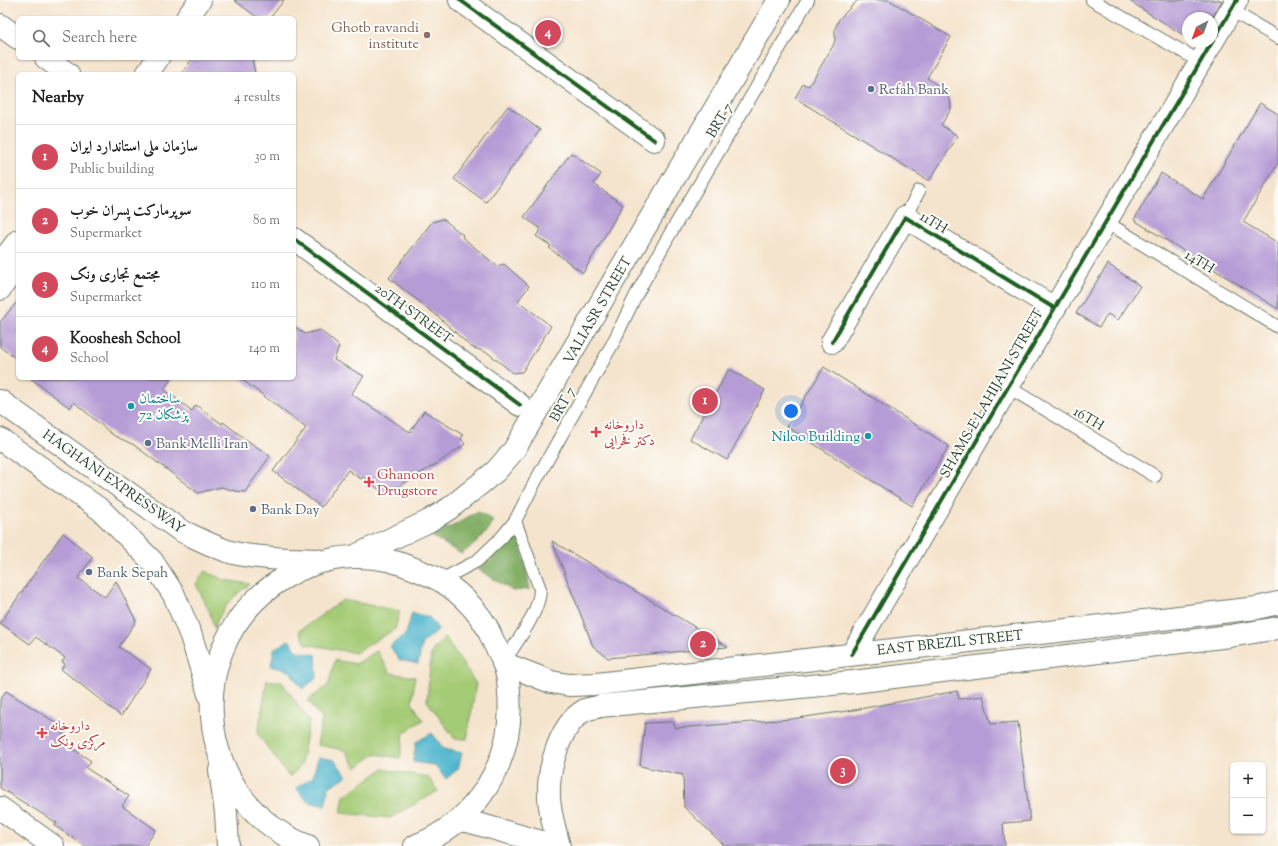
<!DOCTYPE html>
<html lang="en">
<head>
<meta charset="utf-8">
<style>
  :root { --surface:#fff; --page:#f2f2f2; --text:#222; --muted:#767676; --line:#e0e0e0; --accent:#d1495b }
  body { margin:0; font-family:"Sorts Mill Goudy",Amiri,serif; background:var(--page); color:var(--text) }
  .controls { position:absolute; right:12px; bottom:12px; display:grid; overflow:hidden; border-radius:6px; box-shadow:0 1px 3px #0004 }
  .controls button { width:36px; height:36px; display:grid; place-items:center; padding:0; border:0; border-bottom:1px solid var(--line); background:var(--surface); color:var(--text); font:20px sans-serif }
  .compass { position:absolute; left:1182px; top:12px; width:36px; height:36px; border-radius:50%; background:var(--surface); box-shadow:0 1px 3px #0004; rotate:221deg }
  .you { position:absolute; left:791px; top:411px; width:14px; height:14px; margin:-10px; border:3px solid #fff; border-radius:50%; background:#1a73e8; box-shadow:0 0 0 6px #1a73e833 }
  .badge { display:grid; place-items:center; width:26px; height:26px; border-radius:50%; background:var(--accent); color:#fff; font-size:13px; font-weight:700 }
  .pin { position:absolute; translate:-50% -50%; border:2px solid #fff; box-shadow:0 1px 4px #0006 }
  .list { margin:0; padding:0; list-style:none }
  h2 { display:flex; justify-content:space-between; align-items:center; height:52px; margin:0; padding:0 16px; font-size:17px }
  h2 small { font-size:13px; font-weight:400; color:var(--muted) }
  .list li { display:grid; grid-template-columns:26px 1fr auto; gap:12px; align-items:center; box-sizing:border-box; height:64px; padding:0 16px; border-top:1px solid var(--line) }
  .list b { display:block; font-size:15px; white-space:nowrap }
  .list p { margin:0; font-size:13px; white-space:nowrap; color:var(--muted) }
  .list em { font-size:13px; font-style:normal; color:var(--muted) }
  .icon { flex:none; width:22px; height:22px; fill:none; stroke:currentColor; stroke-width:2; stroke-linecap:round; stroke-linejoin:round }
  .map { position:relative; flex:none; width:1278px; height:846px; overflow:hidden }
  .search { position:absolute; background:var(--surface); box-shadow:0 1px 3px #0004; left:16px; top:16px; width:280px; height:44px; display:flex; align-items:center; gap:10px; box-sizing:border-box; padding:0 14px; border-radius:6px; color:var(--muted); font-size:15px }
  .panel { position:absolute; background:var(--surface); box-shadow:0 1px 3px #0004; left:16px; top:72px; width:280px; height:308px; border-radius:6px }
  .map>svg:first-child { display:block }
  .green { fill:#a4cb75; stroke:#628454 }
  .forest { fill:#83af66; stroke:#51764d }
  .water { fill:#4fb6ce; stroke:#377a81 }
  .building { fill:#b69cd6 }
  .lines { fill:none; stroke-linecap:round; stroke-linejoin:round }
  .lane-casing { stroke:#6a776a; stroke-width:14 }
  .street-casing { stroke:#6a776a; stroke-width:24 }
  .secondary-casing { stroke:#6a776a; stroke-width:24 }
  .primary-casing { stroke:#6a776a; stroke-width:24 }
  .lane { stroke:#fff; stroke-width:12 }
  .street { stroke:#fff; stroke-width:22 }
  .secondary { stroke:#fff; stroke-width:22 }
  .primary { stroke:#fff; stroke-width:22 }
  .cycleway-casing { stroke:#fdfcf7; stroke-width:6 }
  .cycleway { stroke:#1b5e20; stroke-width:4 }
  .education-dot { fill:#8d6e63; stroke:#fdfcf7; stroke-width:1.5 }
  .service-dot { fill:#5c6f8a; stroke:#fdfcf7; stroke-width:1.5 }
  .culture-dot { fill:#0f9aa8; stroke:#fdfcf7; stroke-width:1.5 }
  .health-dot { fill:#e0444e; stroke:#fdfcf7; stroke-width:1.5 }
  .labels { text-anchor:middle; stroke-width:4; stroke-linejoin:round; paint-order:stroke }
  .education-label { font-size:14px; fill:#785e54; stroke:#fdfcf7; text-anchor:end }
  .service-label { font-size:14px; fill:#4e5e75; stroke:#fdfcf7; text-anchor:start }
  .street-label { font-size:14px; fill:#1f3d34; stroke:#fdfcf7 }
  .culture-label { font-size:14px; fill:#0d838f; stroke:#fdfcf7; text-anchor:start }
  .health-label { font-size:14px; fill:#be3a42; stroke:#fdfcf7; text-anchor:start }
</style>
</head>
<body>
<div class="map">
<svg width="1278" height="846" viewBox="0 0 1278 846">
  <rect width="100%" height="100%" fill="#fdfcf7"/>
  <filter id="ink" filterUnits="userSpaceOnUse"><feTurbulence type="fractalNoise" baseFrequency=".025" numOctaves="2"/><feDisplacementMap in="SourceGraphic" scale="8" xChannelSelector="R" yChannelSelector="G"/><feConvolveMatrix kernelMatrix="1 2 1 2 8 2 1 2 1" color-interpolation-filters="sRGB"/></filter>
  <filter id="wash" filterUnits="userSpaceOnUse"><feTurbulence type="fractalNoise" baseFrequency=".012" numOctaves="4" result="noise"/><feDisplacementMap in="SourceGraphic" scale="16" xChannelSelector="R" yChannelSelector="G"/><feGaussianBlur stdDeviation="0.9" result="paint"/><feColorMatrix in="noise" values="0 0 0 0 0 0 0 0 0 0 0 0 0 0 0 0 0 1.4 0 .05"/><feComposite in="paint" operator="in"/></filter>
  <g filter="url(#wash)">
    <rect width="100%" height="100%" fill="#f5e4cd"/>
    <path class="green" d="M 205,571 L 224,580 L 250,584 C 232,597 222,608 214,628 L 210,613 L 196,584 Z
      M 343,600 L 400,611 L 395,629 L 355,653 L 306,644 L 299,631 Z
      M 445,637 L 476,684 L 467,739 L 455,739 L 427,701 L 431,655 L 434,648 Z
      M 377,651 L 390,673 L 415,677 L 412,703 L 423,720 L 404,733 L 400,758 L 375,754 L 356,768 L 345,750 L 317,745 L 322,719 L 308,700 L 328,686 L 335,660 L 356,664 Z
      M 267,680 L 282,682 L 309,721 L 301,766 L 289,777 L 258,734 Z
      M 383,769 L 428,777 L 438,791 L 390,818 L 341,813 L 344,796 Z"/>
    <path class="forest" d="M 478,511 L 493,520 L 489,530 L 475,544 L 461,554 L 430,535 L 451,527 Z
      M 510,535 L 520,541 L 530,589 L 513,591 L 478,569 L 489,559 Z"/>
    <path class="water" d="M 412,613 L 429,617 L 439,630 L 422,643 L 418,664 L 399,660 L 390,646 L 406,634 Z
      M 289,640 L 297,651 L 316,655 L 317,678 L 302,689 L 290,671 L 271,666 L 274,649 Z
      M 432,733 L 444,749 L 462,753 L 458,769 L 446,779 L 434,765 L 413,762 L 416,742 Z
      M 318,757 L 334,760 L 347,776 L 329,787 L 325,806 L 308,802 L 296,788 L 313,777 Z"/>
    <g id="blocks">
      <path class="building" d="M 234,0 L 284,0 L 270,18 L 258,18 Z
        M 858,0 L 889,0 L 951,37 L 927,78 L 945,91 L 950,99 L 951,109 L 941,125 L 958,136 L 929,181 L 795,98 L 803,84 L 809,86 L 833,46 L 835,40 L 835,29 L 839,19 Z
        M 1128,0 L 1222,0 L 1212,18 L 1188,18 L 1188,38 Z
        M 193,58 L 252,58 L 255,74 L 181,74 Z
        M 1260,103 L 1278,114 L 1278,163 L 1243,222 L 1278,243 L 1278,309 L 1134,220 L 1161,173 L 1203,199 Z
        M 508,106 L 540,130 L 486,202 L 454,179 Z
        M 571,153 L 601,174 L 594,184 L 623,205 L 583,273 L 549,248 L 551,246 L 536,236 L 541,229 L 524,217 Z
        M 443,219 L 463,235 L 462,237 L 497,266 L 504,264 L 529,286 L 518,301 L 551,326 L 522,372 L 513,373 L 488,353 L 471,347 L 440,318 L 389,278 L 432,222 Z
        M 1108,264 L 1140,286 L 1118,320 L 1108,314 L 1099,327 L 1076,313 Z
        M 18,301 L 18,360 L 0,347 L 0,322 Z
        M 294,326 L 305,334 L 320,330 L 339,346 L 334,360 L 364,376 L 351,394 L 410,432 L 424,411 L 463,435 L 461,439 L 465,444 L 438,463 L 385,494 L 363,477 L 361,479 L 348,470 L 321,507 L 273,471 L 306,428 L 240,378 L 294,378 Z
        M 824,367 L 949,446 L 912,506 L 787,427 Z
        M 729,369 L 765,390 L 727,460 L 690,439 Z
        M 30,378 L 172,378 L 164,389 L 192,411 L 196,405 L 222,424 L 223,422 L 244,438 L 270,456 L 245,492 L 235,491 L 221,487 L 198,493 L 134,445 L 113,435 L 74,402 L 70,408 Z
        M 63,533 L 93,557 L 78,578 L 105,597 L 116,581 L 136,621 L 119,647 L 151,669 L 121,716 L 61,669 L 65,664 L 62,662 L 65,658 L 36,637 L 30,644 L 0,623 Z
        M 552,541 L 728,647 L 608,658 L 593,646 Z
        M 6,691 L 61,726 L 64,743 L 91,761 L 86,768 L 129,796 L 122,806 L 156,830 L 145,846 L 84,846 L 55,826 L 57,823 L 0,788 L 0,700 Z
        M 957,691 L 959,699 L 983,696 L 991,724 L 1018,722 L 1030,821 L 1003,823 L 1005,846 L 725,846 L 684,807 L 683,775 L 640,766 L 645,723 L 673,722 L 676,728 L 791,719 L 854,710 Z"/>
    </g>
  </g>
  <g filter="url(#ink)">
    <use href="#blocks" fill-opacity="0" stroke="#6a776a" stroke-width="1"/>
    <g class="lines">
      <defs>
        <path id="lane" d="M 1092,0 L 1201,62
          M 1231,10 L 1278,38
          M 905,217 L 919,191
          M 1106,222 L 1278,327
          M 1008,387 L 1155,476
          M 441,580 L 477,561 L 502,537 L 515,521 L 535,482 L 613,343 L 635,297 L 667,239 L 808,0
          M 503,663 C 516,643 540,612 540,589 L 515,521"/>
        <path id="street" d="M 460,0 L 654,140
          M 0,25 L 18,38
          M 46,58 L 68,74
          M 294,239 L 520,405
          M 832,342 L 905,217 L 1054,308
          M 852,654 L 1008,387 L 1237,0
          M 0,808 L 53,846"/>
        <path id="secondary" d="M 187,18 L 200,0
          M 147,74 L 158,58
          M 0,264 L 18,241
          M 0,289 L 18,264
          M 503,663 L 551,682 L 569,685 L 597,684 L 1257,608 L 1278,603
          M 559,846 C 555,829 549,812 549,795 C 548,768 560,724 585,710 C 590,708 596,708 600,706 L 853,682 L 1230,636 L 1278,628"/>
        <path id="primary" d="M 0,401 L 180,530 C 197,538 215,548 234,553 C 260,559 290,559 317,560
          M 0,439 L 101,510 L 152,561 L 174,595 L 191,636 L 209,694
          M 355,556 L 429,521 L 450,508 L 496,471 L 514,450 L 779,0
          M 220,770 L 226,813 L 228,846
          M 460,819 L 556,846
          M 308,846 C 198,805 177,656 272,586 C 295,569 324,558 353,557 C 379,556 399,562 422,572 C 428,575 435,577 441,581 C 457,590 475,608 485,624 C 489,630 491,637 494,643 C 497,649 501,655 503,662 C 507,672 509,684 509,694 C 515,760 477,822 415,846"/>
      </defs>
      <use href="#lane" class="lane-casing"/>
      <use href="#street" class="street-casing"/>
      <use href="#secondary" class="secondary-casing"/>
      <use href="#primary" class="primary-casing"/>
      <use href="#lane" class="lane"/>
      <use href="#street" class="street"/>
      <use href="#secondary" class="secondary"/>
      <use href="#primary" class="primary"/>
      <defs>
        <path id="cycleway" d="M 460,0 L 654,140
          M 294,239 L 520,405
          M 832,342 L 905,217 L 1054,308
          M 852,654 L 1008,387 L 1237,0"/>
      </defs>
      <use href="#cycleway" class="cycleway-casing"/>
      <use href="#cycleway" class="cycleway"/>
    </g>
  </g>
  <circle class="education-dot" cx="427" cy="35" r="4"/>
  <g class="service-dot">
    <circle cx="871" cy="89" r="4"/>
    <circle cx="148" cy="443" r="4"/>
    <circle cx="253" cy="509" r="4"/>
    <circle cx="89" cy="572" r="4"/>
  </g>
  <g class="culture-dot">
    <circle cx="131" cy="406" r="4"/>
    <circle cx="868" cy="436" r="4"/>
  </g>
  <g class="health-dot">
    <path d="M594 426h4v4h4v4h-4v4h-4v-4h-4v-4h4z"/>
    <path d="M367 476h4v4h4v4h-4v4h-4v-4h-4v-4h4z"/>
    <path d="M40 727h4v4h4v4h-4v4h-4v-4h-4v-4h4z"/>
  </g>
  <g class="labels">
    <g class="education-label">
      <text x="419" y="32">Ghotb ravandi<tspan x="419" dy="16">institute</tspan></text>
    </g>
    <g class="service-label">
      <text x="879" y="94">Refah Bank</text>
      <text x="156" y="448">Bank Melli Iran</text>
      <text x="261" y="514">Bank Day</text>
      <text x="97" y="577">Bank Sepah</text>
    </g>
    <g class="street-label">
      <text transform="translate(719 120) rotate(-59)" y="5">BRT 7</text>
      <text transform="translate(934 222) rotate(31)" y="5">11TH</text>
      <text transform="translate(1200 261) rotate(31)" y="5">14TH</text>
      <text transform="translate(597 310) rotate(-60)" y="5">VALIASR STREET</text>
      <text transform="translate(414 313) rotate(36)" y="5">20TH STREET</text>
      <text transform="translate(991 393) rotate(-60)" y="5">SHAMS-E LAHIJANI STREET</text>
      <text transform="translate(562 404) rotate(-61)" y="5">BRT 7</text>
      <text transform="translate(1089 418) rotate(31)" y="5">16TH</text>
      <text transform="translate(114 481) rotate(35)" y="5">HAGHANI EXPRESSWAY</text>
      <text transform="translate(950 642) rotate(-6)" y="5">EAST BREZIL STREET</text>
    </g>
    <g class="culture-label">
      <text x="139" y="403">ساختمان<tspan x="139" dy="16">پزشکان 72</tspan></text>
      <text x="860" y="441" text-anchor="end">Niloo Building</text>
    </g>
    <g class="health-label">
      <text x="604" y="429">داروخانه<tspan x="604" dy="16">دکتر فخرایی</tspan></text>
      <text x="377" y="479">Ghanoon<tspan x="377" dy="16">Drugstore</tspan></text>
      <text x="50" y="730">داروخانه<tspan x="50" dy="16">مرکزی ونک</tspan></text>
    </g>
  </g>
</svg>
<div class="controls">
<button>+</button>
<button>−</button>
</div>
<svg class="compass" viewBox="-18 -18 36 36"><path d="M0-13l5 13h-10z" fill="#e53935"/><path d="M0 13l5-13h-10z" fill="#767676"/></svg>
<div class="you"></div>
<div class="pin badge" style="left:705px;top:401px">1</div>
<div class="pin badge" style="left:703px;top:644px">2</div>
<div class="pin badge" style="left:843px;top:771px">3</div>
<div class="pin badge" style="left:548px;top:33px">4</div>
<div class="search"><svg class="icon" aria-label="search" viewBox="0 0 24 24"><circle cx="10" cy="10" r="6"/><path d="M15 15l6 6"/></svg>Search here</div>
<section class="panel">
<h2>Nearby<small>4 results</small></h2>
<ul class="list">
<li><span class="badge">1</span><div><b>سازمان ملی استاندارد ایران</b><p>Public building</p></div><em>30 m</em></li>
<li><span class="badge">2</span><div><b>سوپرمارکت پسران خوب</b><p>Supermarket</p></div><em>80 m</em></li>
<li><span class="badge">3</span><div><b>مجتمع تجاری ونک</b><p>Supermarket</p></div><em>110 m</em></li>
<li><span class="badge">4</span><div><b>Kooshesh School</b><p>School</p></div><em>140 m</em></li>
</ul>
</section>
</div>
</body>
</html>
